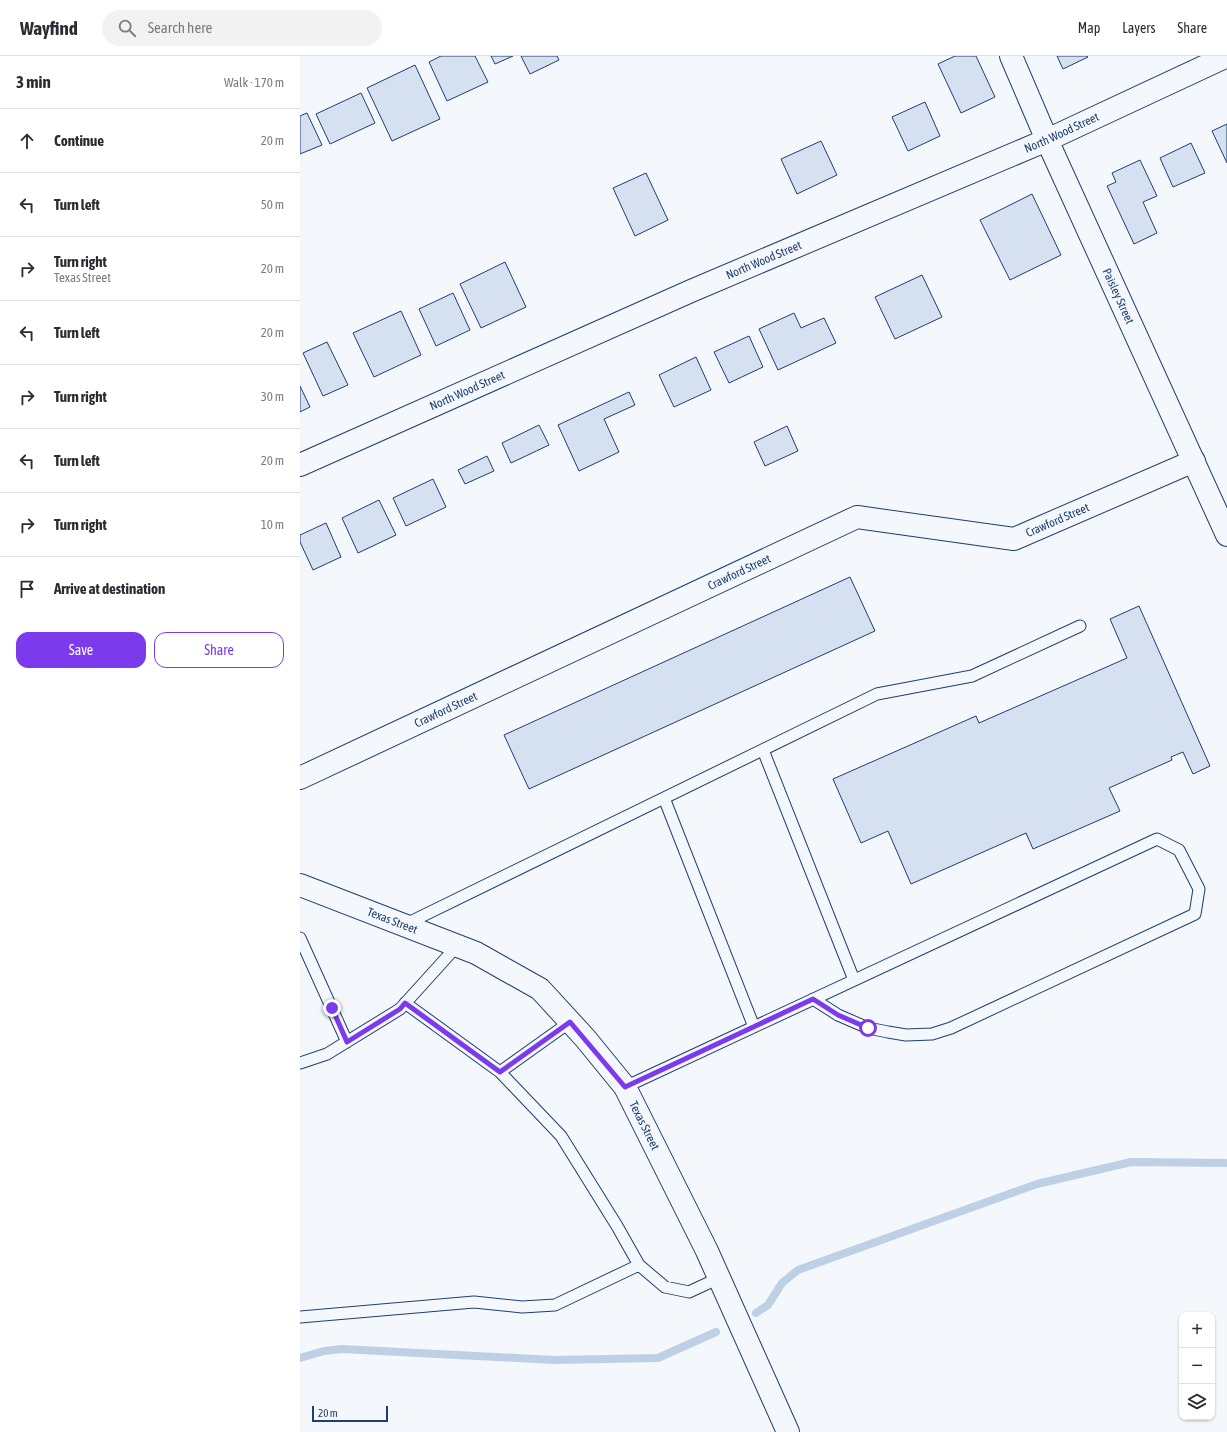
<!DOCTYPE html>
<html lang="en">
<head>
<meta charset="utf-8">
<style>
  :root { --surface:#fff; --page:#f2f2f3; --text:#2b2b33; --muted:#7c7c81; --line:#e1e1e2; --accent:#7c3aed }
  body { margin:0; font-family:"Asap Condensed",sans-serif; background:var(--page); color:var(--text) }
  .controls { position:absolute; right:12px; bottom:12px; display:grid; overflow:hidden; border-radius:8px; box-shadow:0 1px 3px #0004 }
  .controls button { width:36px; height:36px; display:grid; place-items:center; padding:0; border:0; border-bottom:1px solid var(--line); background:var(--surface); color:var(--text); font:20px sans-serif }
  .scale { position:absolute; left:12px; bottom:10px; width:76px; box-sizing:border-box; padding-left:4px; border:2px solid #1d3f73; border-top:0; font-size:11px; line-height:14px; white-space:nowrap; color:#1d3f73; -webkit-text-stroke:3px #f4f7fb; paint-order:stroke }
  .stop { position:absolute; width:12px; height:12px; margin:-9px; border:3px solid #7c3aed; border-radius:50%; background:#fff }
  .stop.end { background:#7c3aed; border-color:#fff; box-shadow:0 1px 4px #0008 }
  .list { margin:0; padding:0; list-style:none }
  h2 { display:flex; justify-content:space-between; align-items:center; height:52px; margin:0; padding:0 16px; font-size:17px }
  h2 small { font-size:13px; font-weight:400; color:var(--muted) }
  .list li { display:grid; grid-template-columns:26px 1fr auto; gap:12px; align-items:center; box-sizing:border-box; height:64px; padding:0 16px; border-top:1px solid var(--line) }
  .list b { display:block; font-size:15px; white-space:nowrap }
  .list p { margin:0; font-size:13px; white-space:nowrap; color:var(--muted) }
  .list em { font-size:13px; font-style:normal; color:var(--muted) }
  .actions { display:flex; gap:8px; padding:12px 16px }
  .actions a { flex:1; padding:9px 0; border:1px solid var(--accent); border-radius:12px; text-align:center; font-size:14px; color:var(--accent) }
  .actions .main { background:var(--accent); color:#fff }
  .icon { flex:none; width:22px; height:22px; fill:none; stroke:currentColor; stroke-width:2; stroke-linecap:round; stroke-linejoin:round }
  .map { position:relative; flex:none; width:927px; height:1376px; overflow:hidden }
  header { display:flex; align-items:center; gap:24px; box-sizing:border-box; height:56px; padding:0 20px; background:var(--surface); border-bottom:1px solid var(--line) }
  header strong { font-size:19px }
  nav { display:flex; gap:22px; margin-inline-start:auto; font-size:14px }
  .search { width:280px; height:36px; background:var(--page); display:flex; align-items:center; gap:10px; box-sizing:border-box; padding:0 14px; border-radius:22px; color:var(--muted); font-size:15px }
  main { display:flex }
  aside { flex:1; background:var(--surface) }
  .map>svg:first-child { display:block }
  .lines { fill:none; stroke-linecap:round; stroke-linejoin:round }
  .stream { stroke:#bed0e5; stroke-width:8 }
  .building { fill:#d5e0f0; stroke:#1d3f73 }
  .lane-casing { stroke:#1d3f73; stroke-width:13 }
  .street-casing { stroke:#1d3f73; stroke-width:24 }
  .lane { stroke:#f4f7fb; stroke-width:11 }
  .street { stroke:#f4f7fb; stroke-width:22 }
  .route { stroke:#7c3aed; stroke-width:5 }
  .labels { text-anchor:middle; stroke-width:3; stroke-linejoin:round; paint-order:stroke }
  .street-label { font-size:12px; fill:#1d3f73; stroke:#f4f7fb }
</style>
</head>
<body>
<header>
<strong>Wayfind</strong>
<div class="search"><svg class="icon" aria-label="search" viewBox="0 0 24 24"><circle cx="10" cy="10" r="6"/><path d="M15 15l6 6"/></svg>Search here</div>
<nav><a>Map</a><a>Layers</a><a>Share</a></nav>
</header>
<main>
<aside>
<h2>3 min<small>Walk · 170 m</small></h2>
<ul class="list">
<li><svg class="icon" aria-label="ahead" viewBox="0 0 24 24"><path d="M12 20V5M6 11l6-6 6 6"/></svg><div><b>Continue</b></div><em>20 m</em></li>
<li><svg class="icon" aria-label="left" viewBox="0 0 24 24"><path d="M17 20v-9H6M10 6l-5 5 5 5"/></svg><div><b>Turn left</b></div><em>50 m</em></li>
<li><svg class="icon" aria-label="right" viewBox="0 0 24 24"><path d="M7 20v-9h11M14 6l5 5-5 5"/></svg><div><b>Turn right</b><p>Texas Street</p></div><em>20 m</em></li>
<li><svg class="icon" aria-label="left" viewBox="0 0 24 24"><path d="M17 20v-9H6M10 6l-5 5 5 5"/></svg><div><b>Turn left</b></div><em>20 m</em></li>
<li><svg class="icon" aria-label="right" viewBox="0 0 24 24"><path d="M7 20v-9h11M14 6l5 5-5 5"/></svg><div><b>Turn right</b></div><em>30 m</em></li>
<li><svg class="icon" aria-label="left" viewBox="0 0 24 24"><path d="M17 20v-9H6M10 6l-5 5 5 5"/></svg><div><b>Turn left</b></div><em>20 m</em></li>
<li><svg class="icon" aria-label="right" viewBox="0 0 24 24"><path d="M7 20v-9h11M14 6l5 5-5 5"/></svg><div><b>Turn right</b></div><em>10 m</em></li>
<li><svg class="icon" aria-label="arrive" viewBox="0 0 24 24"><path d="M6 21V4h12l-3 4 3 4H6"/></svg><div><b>Arrive at destination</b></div></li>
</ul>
<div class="actions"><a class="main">Save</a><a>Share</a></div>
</aside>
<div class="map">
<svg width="927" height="1376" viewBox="0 0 927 1376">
  <rect width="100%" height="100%" fill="#f4f7fb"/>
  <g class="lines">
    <path class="stream" d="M 456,1257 L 468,1249 L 482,1227 L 498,1214 L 737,1128 L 831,1106 L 927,1107
      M 0,1302 L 24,1295 L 42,1293 L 254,1304 L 358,1302 L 416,1276"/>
  </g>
  <path class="building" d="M 141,0 L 175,0 L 188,26 L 147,45 L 129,6 Z
    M 191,0 L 213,0 L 195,8 Z
    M 221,0 L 257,0 L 259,4 L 230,18 Z
    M 655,0 L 676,0 L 695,41 L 661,57 L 638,8 Z
    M 757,0 L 787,0 L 788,1 L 763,13 Z
    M 115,9 L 140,63 L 92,85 L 67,32 Z
    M 61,37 L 75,67 L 30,88 L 16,58 Z
    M 625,46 L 640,80 L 608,95 L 592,61 Z
    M 7,57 L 22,89 L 0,98 L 0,60 Z
    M 927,68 L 927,107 L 912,75 Z
    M 521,85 L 537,119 L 497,138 L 481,103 Z
    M 891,87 L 905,117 L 873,131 L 860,102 Z
    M 840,104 L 857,140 L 843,146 L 857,177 L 834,188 L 807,130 L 816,126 L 812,117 Z
    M 346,117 L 368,164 L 335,180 L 313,132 Z
    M 732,138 L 761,199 L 710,224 L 680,164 Z
    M 205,206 L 226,251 L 181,272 L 160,228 Z
    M 622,219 L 642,261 L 595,283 L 575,241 Z
    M 153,237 L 170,274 L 136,290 L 119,253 Z
    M 101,255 L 121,299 L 74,321 L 53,277 Z
    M 494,257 L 501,272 L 524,262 L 536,287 L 478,314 L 459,273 Z
    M 449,280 L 463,311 L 429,327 L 414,296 Z
    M 27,286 L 48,329 L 23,340 L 3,297 Z
    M 396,301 L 411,334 L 374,351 L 359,319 Z
    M 0,330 L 10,351 L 0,356 Z
    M 329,336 L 335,349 L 304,363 L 319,396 L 279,415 L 258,369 Z
    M 239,369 L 249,389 L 211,407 L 202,387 Z
    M 487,370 L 498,395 L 465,410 L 454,386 Z
    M 187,400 L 194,415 L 165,428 L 158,414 Z
    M 133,423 L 146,451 L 106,470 L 93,442 Z
    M 79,444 L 96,479 L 58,497 L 42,462 Z
    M 26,467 L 41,501 L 13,514 L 0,486 L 0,479 Z
    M 550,521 L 575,575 L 229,733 L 204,679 Z
    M 839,550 L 910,710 L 893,718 L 883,696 L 871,701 L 872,704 L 809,732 L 820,755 L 733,793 L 726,777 L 611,828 L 588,775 L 561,787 L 533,723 L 676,660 L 679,667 L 827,602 L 810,563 Z"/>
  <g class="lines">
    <defs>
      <path id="lane" d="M 463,694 L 554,924
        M 364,742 L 454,971
        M 104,869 L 577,638 L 672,620 L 780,570
        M 0,882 L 47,986
        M 105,947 L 200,1016 L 261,1080 L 317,1170 L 339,1209 L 365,1231 L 389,1236 L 419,1222
        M 0,1007 L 27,998 L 100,953 L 157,890
        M 200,1016 L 270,966
        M 325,1031 L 857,783 L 879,794 L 899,833 L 895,858 L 651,972 L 632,978 L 606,979 L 588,976 L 568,972 L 538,959 L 513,943
        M 0,1261 L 174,1246 L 222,1251 L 255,1249 L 339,1209"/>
      <g id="street">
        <path id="s1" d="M 711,0 L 747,84 L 927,479"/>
        <path id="s2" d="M 0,409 L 391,235 L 747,84 L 927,0"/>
        <path id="s3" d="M 0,722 L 557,461 L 714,483 L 894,405"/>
        <path id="s4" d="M 0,829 L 176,897 L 240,933 L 285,982 L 325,1031 L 407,1195 L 488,1376"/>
      </g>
    </defs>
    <use href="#lane" class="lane-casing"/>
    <use href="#street" class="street-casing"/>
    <use href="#lane" class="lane"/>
    <use href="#street" class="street"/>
  </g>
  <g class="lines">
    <path class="route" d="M 32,952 L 47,986 L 100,953 L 105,947 L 200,1016 L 270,966 L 325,1031 L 513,943 L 538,959 L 568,972"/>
  </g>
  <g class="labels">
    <g class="street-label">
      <text dy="4" stroke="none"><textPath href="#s2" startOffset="831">North Wood Street</textPath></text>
      <text dy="4" stroke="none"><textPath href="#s2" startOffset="507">North Wood Street</textPath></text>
      <text dy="4" stroke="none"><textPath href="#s1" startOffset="263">Paisley Street</textPath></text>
      <text dy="4" stroke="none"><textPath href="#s2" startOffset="183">North Wood Street</textPath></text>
      <text dy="4" stroke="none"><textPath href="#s3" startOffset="821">Crawford Street</textPath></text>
      <text dy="4" stroke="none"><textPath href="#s3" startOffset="485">Crawford Street</textPath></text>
      <text dy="4" stroke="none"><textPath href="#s3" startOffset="161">Crawford Street</textPath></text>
      <text dy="4" stroke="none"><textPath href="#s4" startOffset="99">Texas Street</textPath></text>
      <text dy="4" stroke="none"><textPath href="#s4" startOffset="435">Texas Street</textPath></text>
    </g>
  </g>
</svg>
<div class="controls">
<button>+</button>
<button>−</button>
<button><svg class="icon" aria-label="layers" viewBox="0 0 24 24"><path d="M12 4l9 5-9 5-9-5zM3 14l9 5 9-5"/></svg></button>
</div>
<div class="scale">20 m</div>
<div class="stop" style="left:568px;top:972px"></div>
<div class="stop end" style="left:32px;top:952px"></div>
</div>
</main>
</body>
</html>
